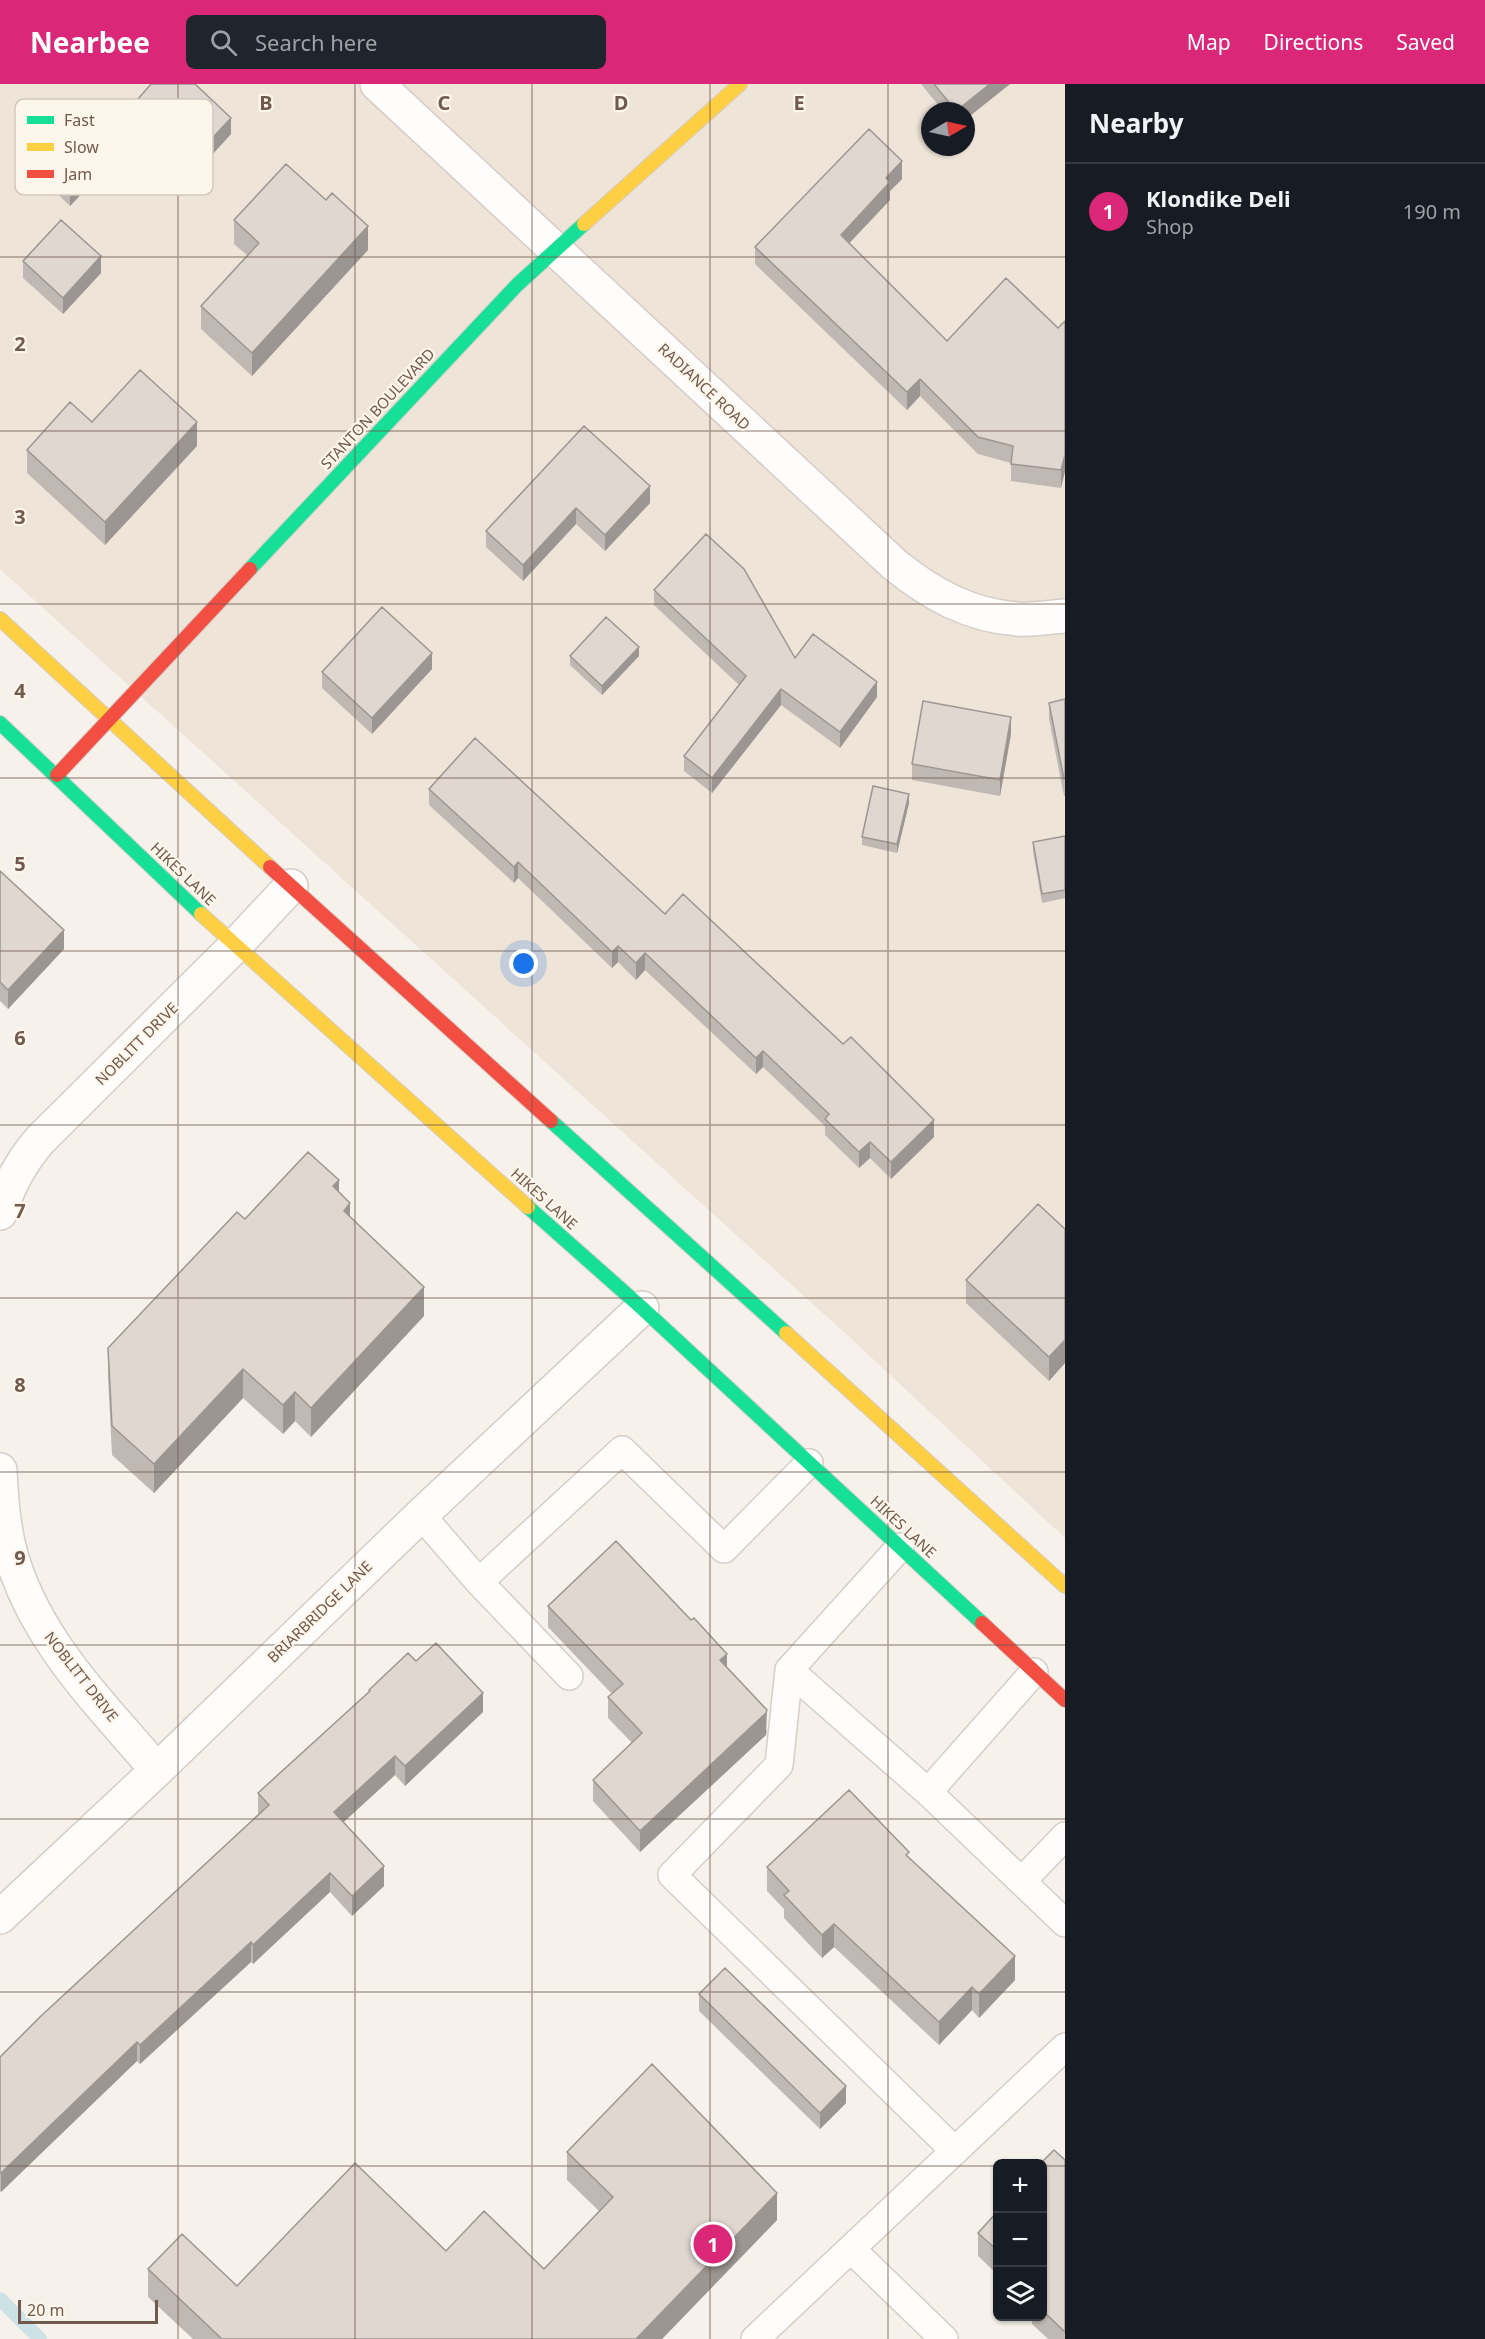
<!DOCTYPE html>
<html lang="en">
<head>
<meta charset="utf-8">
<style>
  :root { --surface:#171b24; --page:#20242c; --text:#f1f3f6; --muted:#9ea1a6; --line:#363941; --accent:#db2777 }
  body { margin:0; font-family:"Noto Sans",sans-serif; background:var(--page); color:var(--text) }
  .controls { position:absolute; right:18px; bottom:18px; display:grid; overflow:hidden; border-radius:9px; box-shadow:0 2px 4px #0004 }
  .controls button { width:54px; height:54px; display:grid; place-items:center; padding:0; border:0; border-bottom:2px solid var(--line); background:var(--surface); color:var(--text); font:30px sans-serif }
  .compass { position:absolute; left:921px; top:18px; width:54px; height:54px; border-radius:50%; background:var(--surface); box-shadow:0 2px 4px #0004; rotate:81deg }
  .scale { position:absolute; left:18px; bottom:15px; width:140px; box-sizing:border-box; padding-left:6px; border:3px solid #705a4d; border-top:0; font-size:16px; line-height:21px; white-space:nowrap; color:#705a4d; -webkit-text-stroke:4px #fdf6eb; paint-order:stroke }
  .you { position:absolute; left:524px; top:880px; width:21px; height:21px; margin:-15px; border:4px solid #fff; border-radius:50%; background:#1a73e8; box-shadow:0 0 0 9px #1a73e833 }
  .badge { display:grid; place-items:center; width:39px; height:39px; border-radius:50%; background:var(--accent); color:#fff; font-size:20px; font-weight:700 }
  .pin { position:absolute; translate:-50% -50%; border:3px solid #fff; box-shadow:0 2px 6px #0006 }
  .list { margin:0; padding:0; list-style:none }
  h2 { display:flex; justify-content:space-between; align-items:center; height:78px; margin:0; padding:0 24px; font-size:26px }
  h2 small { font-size:20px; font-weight:400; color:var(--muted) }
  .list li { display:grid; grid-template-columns:39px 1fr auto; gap:18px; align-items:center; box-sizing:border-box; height:96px; padding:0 24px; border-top:2px solid var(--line) }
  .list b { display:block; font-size:22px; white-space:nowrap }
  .list p { margin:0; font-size:20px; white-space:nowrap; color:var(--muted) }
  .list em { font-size:20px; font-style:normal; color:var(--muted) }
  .icon { flex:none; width:33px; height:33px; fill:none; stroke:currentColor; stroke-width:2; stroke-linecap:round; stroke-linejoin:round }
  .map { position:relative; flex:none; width:1065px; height:2255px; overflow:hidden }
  header { display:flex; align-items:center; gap:36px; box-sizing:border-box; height:84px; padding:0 30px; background:var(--accent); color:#fff }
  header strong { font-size:28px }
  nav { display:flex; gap:33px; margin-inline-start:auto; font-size:21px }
  .search { width:420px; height:54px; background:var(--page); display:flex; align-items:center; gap:15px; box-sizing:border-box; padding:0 21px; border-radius:9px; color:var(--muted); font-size:22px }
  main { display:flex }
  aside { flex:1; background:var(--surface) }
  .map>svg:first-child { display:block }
  .residential { fill:#eee4d8; fill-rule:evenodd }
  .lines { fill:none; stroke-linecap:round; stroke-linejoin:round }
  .stream { stroke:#cde2e4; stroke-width:14 }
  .lane-casing { stroke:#d5cec8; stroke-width:30 }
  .street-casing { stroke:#d5cec8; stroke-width:36 }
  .fast-casing { stroke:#d5cec8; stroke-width:16 }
  .slow-casing { stroke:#d5cec8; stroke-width:16 }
  .jam-casing { stroke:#d5cec8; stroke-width:16 }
  .lane { stroke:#fefdfc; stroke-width:27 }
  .street { stroke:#fefdfc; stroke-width:33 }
  .fast { stroke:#16e098; stroke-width:14 }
  .slow { stroke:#ffcf43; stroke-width:14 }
  .jam { stroke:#f24e42; stroke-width:14 }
  .wall { fill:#c0b9b3 }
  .shaded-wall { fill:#9c9692 }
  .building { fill:#dfd7d0; stroke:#9c9692; stroke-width:1.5 }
  .grid { fill:none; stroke:#705a4d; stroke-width:1.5; stroke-opacity:0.55 }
  .labels { text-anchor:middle; stroke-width:4.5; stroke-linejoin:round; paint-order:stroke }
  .street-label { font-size:15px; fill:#705a4d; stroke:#fdf6eb }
  .key { fill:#fdf6eb; stroke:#d3c7bc; stroke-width:1.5 }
  .key-label { font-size:16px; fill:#705a4d }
  .grid-label { font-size:20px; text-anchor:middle; font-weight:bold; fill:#705a4d; stroke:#fdf6eb; stroke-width:4.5; stroke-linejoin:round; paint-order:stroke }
</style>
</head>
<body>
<header>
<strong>Nearbee</strong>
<div class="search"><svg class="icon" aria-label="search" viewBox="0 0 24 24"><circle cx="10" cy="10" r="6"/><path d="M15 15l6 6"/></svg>Search here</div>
<nav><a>Map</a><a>Directions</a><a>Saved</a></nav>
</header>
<main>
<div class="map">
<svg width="1065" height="2255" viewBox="0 0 1065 2255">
  <rect width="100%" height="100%" fill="#f6f1ea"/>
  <path class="residential" d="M 0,0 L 1065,0 L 1065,1454 L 857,1260 L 0,485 ZM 930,27 L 966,27 L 966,63 L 930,63 Z"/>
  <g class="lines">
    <path class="stream" d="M 0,2215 L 40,2255"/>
    <defs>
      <path id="lane" d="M 421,1431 L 479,1498 L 622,1366 L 724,1465 L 809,1379
        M 900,1463 L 789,1586 L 779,1681 L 672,1791 L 955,2067
        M 479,1498 L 569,1592
        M 789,1586 L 928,1708 L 1065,1839
        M 928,1708 L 1034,1588
        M 1022,1797 L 1065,1752
        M 851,2165 L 944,2255
        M 755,2255 L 1065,1963"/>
      <path id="street" d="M 377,0 L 895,481 C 931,510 970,532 1018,535 C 1033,536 1050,533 1065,532
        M 0,1129 C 8,1102 21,1078 40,1056 L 235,862 L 291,802
        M 0,1386 C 1,1411 3,1438 9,1463 C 31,1552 99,1618 157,1686
        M 0,1833 L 157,1686 L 421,1431 L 642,1224"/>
      <path id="fast" d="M 250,485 L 517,201 L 584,140
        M 0,639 L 201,830
        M 551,1037 L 786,1249
        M 528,1123 L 642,1224 L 982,1539"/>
      <path id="slow" d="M 584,140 L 740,0
        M 0,535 L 270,783
        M 201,830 L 528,1123
        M 786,1249 L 1065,1502"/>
      <path id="jam" d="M 57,691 L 250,485
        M 270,783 L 551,1037
        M 982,1539 L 1065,1616"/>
    </defs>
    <use href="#lane" class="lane-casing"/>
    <use href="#street" class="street-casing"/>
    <use href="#fast" class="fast-casing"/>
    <use href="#slow" class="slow-casing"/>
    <use href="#jam" class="jam-casing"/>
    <use href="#lane" class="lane"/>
    <use href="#street" class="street"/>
    <use href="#fast" class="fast"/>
    <use href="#slow" class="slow"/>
    <use href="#jam" class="jam"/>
  </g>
  <path class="wall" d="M 921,0 L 1010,0 L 966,35 L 966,27 L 943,27 Z
    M 131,23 L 231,50 L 190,95 L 131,39 Z
    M 37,73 L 108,82 L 70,122 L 37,90 Z
    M 902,95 L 890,107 L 890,116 L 849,159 L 947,257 L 1058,244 L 1065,237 L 1061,404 L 1011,397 L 1011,379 L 978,370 L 920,312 L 907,326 L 755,180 L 755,163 Z
    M 234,136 L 368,166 L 252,292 L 201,245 L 201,222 L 248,172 L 234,160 Z
    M 23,177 L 101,189 L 63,230 L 23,194 Z
    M 92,338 L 197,362 L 105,461 L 27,389 L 27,366 Z
    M 584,342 L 650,419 L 605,467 L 576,440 L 523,497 L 486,463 L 486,447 Z
    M 654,506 L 795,574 L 877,613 L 840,664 L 781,621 L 712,709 L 684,687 L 684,672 L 739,601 L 654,521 Z
    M 570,572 L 639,572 L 602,611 L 570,581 Z
    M 432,585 L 372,650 L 322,604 L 322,588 Z
    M 1065,615 L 1065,712 L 1064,712 L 1049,635 L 1049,619 Z
    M 1011,650 L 1000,712 L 912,696 L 912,680 Z
    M 429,705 L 665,830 L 934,1053 L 891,1095 L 870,1074 L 859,1084 L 825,1051 L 825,1042 L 763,983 L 756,990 L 645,886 L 636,896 L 618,878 L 612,884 L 518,794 L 514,799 L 429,721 Z
    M 909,719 L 897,769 L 862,761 L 862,753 Z
    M 1065,752 L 1065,814 L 1042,819 L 1033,767 L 1033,758 Z
    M 0,787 L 64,865 L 8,925 L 0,917 Z
    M 339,1108 L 350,1133 L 424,1232 L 311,1353 L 295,1337 L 283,1350 L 243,1314 L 154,1409 L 112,1371 L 108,1293 L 108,1264 L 245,1135 Z
    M 1065,1145 L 1065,1279 L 1049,1297 L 966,1219 L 966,1196 Z
    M 548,1522 L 727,1583 L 767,1647 L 766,1651 L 640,1768 L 593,1717 L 593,1696 L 632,1659 L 608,1634 L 608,1613 L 612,1610 L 548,1543 Z
    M 416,1577 L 483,1628 L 405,1702 L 395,1691 L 343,1738 L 384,1802 L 352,1832 L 330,1808 L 253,1880 L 251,1878 L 140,1980 L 137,1977 L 1,2108 L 0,2107 L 0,1973 L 259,1730 L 258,1729 L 258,1709 L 369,1609 L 369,1606 Z
    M 909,1774 L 1015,1896 L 979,1934 L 972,1926 L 939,1961 L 834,1863 L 822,1874 L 784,1834 L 784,1825 L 767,1807 L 767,1783 Z
    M 699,1910 L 846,2019 L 820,2045 L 699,1927 Z
    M 567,2068 L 777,2136 L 662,2255 L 193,2255 L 148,2213 L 148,2185 L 237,2202 L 446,2167 L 544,2185 L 600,2128 L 567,2096 Z
    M 1065,2076 L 1065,2255 L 1048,2255 L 1032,2240 L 1032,2232 L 1042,2232 L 1042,2079 Z
    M 998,2127 L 998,2191 L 978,2172 L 978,2149 Z"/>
  <path class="shaded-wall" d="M 990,0 L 1010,0 L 966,35 L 966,27 L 956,27 Z
    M 231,34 L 231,50 L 190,95 L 190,78 Z
    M 108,66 L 108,82 L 70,122 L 70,105 Z
    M 902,77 L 902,95 L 890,107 L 890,116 L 841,168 L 841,151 L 886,94 Z
    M 368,142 L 368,166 L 252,292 L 252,269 Z
    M 101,172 L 101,189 L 63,230 L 63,214 Z
    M 920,295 L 920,312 L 907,326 L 907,308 Z
    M 197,338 L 197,362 L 105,461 L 105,438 Z
    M 1065,371 L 1065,388 L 1061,404 L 1061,386 Z
    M 650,402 L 650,419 L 605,467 L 605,451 Z
    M 576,424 L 576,440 L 523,497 L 523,481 Z
    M 639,563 L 639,572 L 602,611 L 602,602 Z
    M 432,569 L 432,585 L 372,650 L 372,634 Z
    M 877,598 L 877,613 L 840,664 L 840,648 Z
    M 781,605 L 781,621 L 712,709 L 712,694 Z
    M 1011,633 L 1011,650 L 1000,712 L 1000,696 Z
    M 909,710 L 909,719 L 897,769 L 897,760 Z
    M 518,778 L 518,794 L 514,799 L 514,783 Z
    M 64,846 L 64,865 L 8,925 L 8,906 Z
    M 618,862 L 618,878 L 612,884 L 612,868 Z
    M 645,869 L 645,886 L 636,896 L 636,879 Z
    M 763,967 L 763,983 L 756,990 L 756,974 Z
    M 934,1036 L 934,1053 L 891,1095 L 891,1078 Z
    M 870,1058 L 870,1074 L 859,1084 L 859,1068 Z
    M 339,1096 L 339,1125 L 333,1102 Z
    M 350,1119 L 350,1148 L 344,1127 Z
    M 424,1203 L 424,1232 L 311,1353 L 311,1324 Z
    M 1065,1256 L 1065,1279 L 1049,1297 L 1049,1273 Z
    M 243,1285 L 243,1314 L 154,1409 L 154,1380 Z
    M 295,1308 L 295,1337 L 283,1350 L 283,1321 Z
    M 727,1570 L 727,1591 L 720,1576 Z
    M 483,1609 L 483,1628 L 405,1702 L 405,1682 Z
    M 767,1626 L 766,1651 L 640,1768 L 640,1747 Z
    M 395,1672 L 395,1691 L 334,1747 L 334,1728 Z
    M 384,1782 L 384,1802 L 352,1832 L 352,1812 Z
    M 330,1789 L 330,1808 L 253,1880 L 253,1861 Z
    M 834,1840 L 834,1863 L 822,1874 L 822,1851 Z
    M 251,1858 L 251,1878 L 140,1980 L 140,1961 Z
    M 1015,1872 L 1015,1896 L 979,1934 L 979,1910 Z
    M 972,1903 L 972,1926 L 939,1961 L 939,1938 Z
    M 137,1958 L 137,1977 L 1,2108 L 1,2089 Z
    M 846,2002 L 846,2019 L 820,2045 L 820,2029 Z
    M 777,2109 L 777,2136 L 662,2255 L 636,2255 Z"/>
  <path class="building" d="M 151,0 L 195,0 L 231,34 L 190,78 L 131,23 Z
    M 934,0 L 990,0 L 956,27 Z
    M 869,45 L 902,77 L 886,94 L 890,98 L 841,151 L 947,257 L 1006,194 L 1058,244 L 1065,237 L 1065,371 L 1061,386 L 1011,380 L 1013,362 L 978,353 L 920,295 L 907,308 L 755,163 Z
    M 286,80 L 326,116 L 332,109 L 368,142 L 252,269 L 201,222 L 259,159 L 234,136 Z
    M 61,136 L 101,172 L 63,214 L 23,177 Z
    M 140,286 L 197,338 L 105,438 L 27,366 L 70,318 L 92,338 Z
    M 584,342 L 650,402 L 605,451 L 576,424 L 523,481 L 486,447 Z
    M 706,450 L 744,485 L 795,574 L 813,550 L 877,598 L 840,648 L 781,605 L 712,694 L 684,672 L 746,592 L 654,506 Z
    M 382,523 L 432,569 L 372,634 L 322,588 Z
    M 606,533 L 639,563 L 602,602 L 570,572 Z
    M 1065,615 L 1065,695 L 1064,695 L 1049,619 Z
    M 923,617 L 1011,633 L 1000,696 L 912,680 Z
    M 475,654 L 665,830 L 683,810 L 843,960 L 851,953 L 934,1036 L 891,1078 L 870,1058 L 859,1068 L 825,1035 L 829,1030 L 763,967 L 756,974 L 645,869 L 636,879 L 618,862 L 612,868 L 518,778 L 514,783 L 429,705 Z
    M 873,702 L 909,710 L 897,760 L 862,753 Z
    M 1065,752 L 1065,806 L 1042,810 L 1033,758 Z
    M 0,787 L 64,846 L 8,906 L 0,898 Z
    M 308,1068 L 339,1096 L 333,1102 L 350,1119 L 344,1127 L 424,1203 L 311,1324 L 295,1308 L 283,1321 L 243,1285 L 154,1380 L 112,1342 L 108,1264 L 237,1128 L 245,1135 Z
    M 1038,1120 L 1065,1145 L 1065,1256 L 1049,1273 L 966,1196 Z
    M 616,1457 L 691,1536 L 694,1534 L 727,1570 L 720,1576 L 767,1626 L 766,1629 L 640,1747 L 593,1696 L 642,1649 L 608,1613 L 623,1600 L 548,1522 Z
    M 436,1559 L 483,1609 L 405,1682 L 395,1672 L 334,1728 L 384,1782 L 352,1812 L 330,1789 L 253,1861 L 251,1858 L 140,1961 L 137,1958 L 1,2089 L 0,2088 L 0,1973 L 41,1932 L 269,1721 L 258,1709 L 370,1607 L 369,1606 L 408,1569 L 416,1577 Z
    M 849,1706 L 909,1768 L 906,1771 L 1015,1872 L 979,1910 L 972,1903 L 939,1938 L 834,1840 L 822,1851 L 784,1811 L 789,1807 L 767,1783 Z
    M 725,1884 L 846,2002 L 820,2029 L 699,1910 Z
    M 652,1980 L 777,2109 L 636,2255 L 222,2255 L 148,2185 L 182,2150 L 237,2202 L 355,2079 L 446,2167 L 484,2127 L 544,2185 L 613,2113 L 567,2068 Z
    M 1054,2066 L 1065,2076 L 1065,2248 L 1042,2226 L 1042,2079 L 1041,2079 Z
    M 998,2127 L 998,2167 L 978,2149 Z"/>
  <path class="grid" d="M 178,0 L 178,2255M 355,0 L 355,2255M 532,0 L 532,2255M 710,0 L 710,2255M 888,0 L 888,2255M 0,173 L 1065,173M 0,347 L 1065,347M 0,520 L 1065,520M 0,694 L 1065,694M 0,867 L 1065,867M 0,1041 L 1065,1041M 0,1214 L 1065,1214M 0,1388 L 1065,1388M 0,1561 L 1065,1561M 0,1735 L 1065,1735M 0,1908 L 1065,1908M 0,2082 L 998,2082M 1042,2082 L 1065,2082"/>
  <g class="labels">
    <g class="street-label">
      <text transform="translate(704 303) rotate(43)" y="5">RADIANCE ROAD</text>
      <text transform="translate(378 325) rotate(-47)" y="5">STANTON BOULEVARD</text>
      <text transform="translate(183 790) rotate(44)" y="5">HIKES LANE</text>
      <text transform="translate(137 960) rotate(-45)" y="5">NOBLITT DRIVE</text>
      <text transform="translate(544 1115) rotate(42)" y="5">HIKES LANE</text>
      <text transform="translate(903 1443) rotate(43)" y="5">HIKES LANE</text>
      <text transform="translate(320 1528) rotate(-44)" y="5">BRIARBRIDGE LANE</text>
      <text transform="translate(81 1593) rotate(52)" y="5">NOBLITT DRIVE</text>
    </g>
  </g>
  <rect x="15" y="15" width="198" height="96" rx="9" class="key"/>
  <rect x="27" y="32" width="27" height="8" fill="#16e098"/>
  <rect x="27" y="59" width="27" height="8" fill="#ffcf43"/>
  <rect x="27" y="86" width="27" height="8" fill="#f24e42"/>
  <g class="key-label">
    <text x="64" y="42">Fast</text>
    <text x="64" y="69">Slow</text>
    <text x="64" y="96">Jam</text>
  </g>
  <g class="grid-label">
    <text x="266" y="26">B</text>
    <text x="444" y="26">C</text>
    <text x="621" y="26">D</text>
    <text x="799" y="26">E</text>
    <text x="20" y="267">2</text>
    <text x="20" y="440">3</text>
    <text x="20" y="614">4</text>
    <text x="20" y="787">5</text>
    <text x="20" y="961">6</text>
    <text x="20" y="1134">7</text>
    <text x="20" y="1308">8</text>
    <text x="20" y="1481">9</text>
  </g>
</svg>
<div class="controls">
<button>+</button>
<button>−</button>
<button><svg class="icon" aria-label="layers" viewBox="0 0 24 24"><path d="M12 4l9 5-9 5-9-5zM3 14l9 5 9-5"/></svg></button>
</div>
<svg class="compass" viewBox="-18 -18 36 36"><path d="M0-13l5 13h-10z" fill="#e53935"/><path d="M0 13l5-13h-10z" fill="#9ea1a6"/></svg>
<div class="scale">20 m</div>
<div class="you"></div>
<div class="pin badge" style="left:713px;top:2160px">1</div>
</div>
<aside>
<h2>Nearby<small></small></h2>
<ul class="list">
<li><span class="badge">1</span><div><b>Klondike Deli</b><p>Shop</p></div><em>190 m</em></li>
</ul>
</aside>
</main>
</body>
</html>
